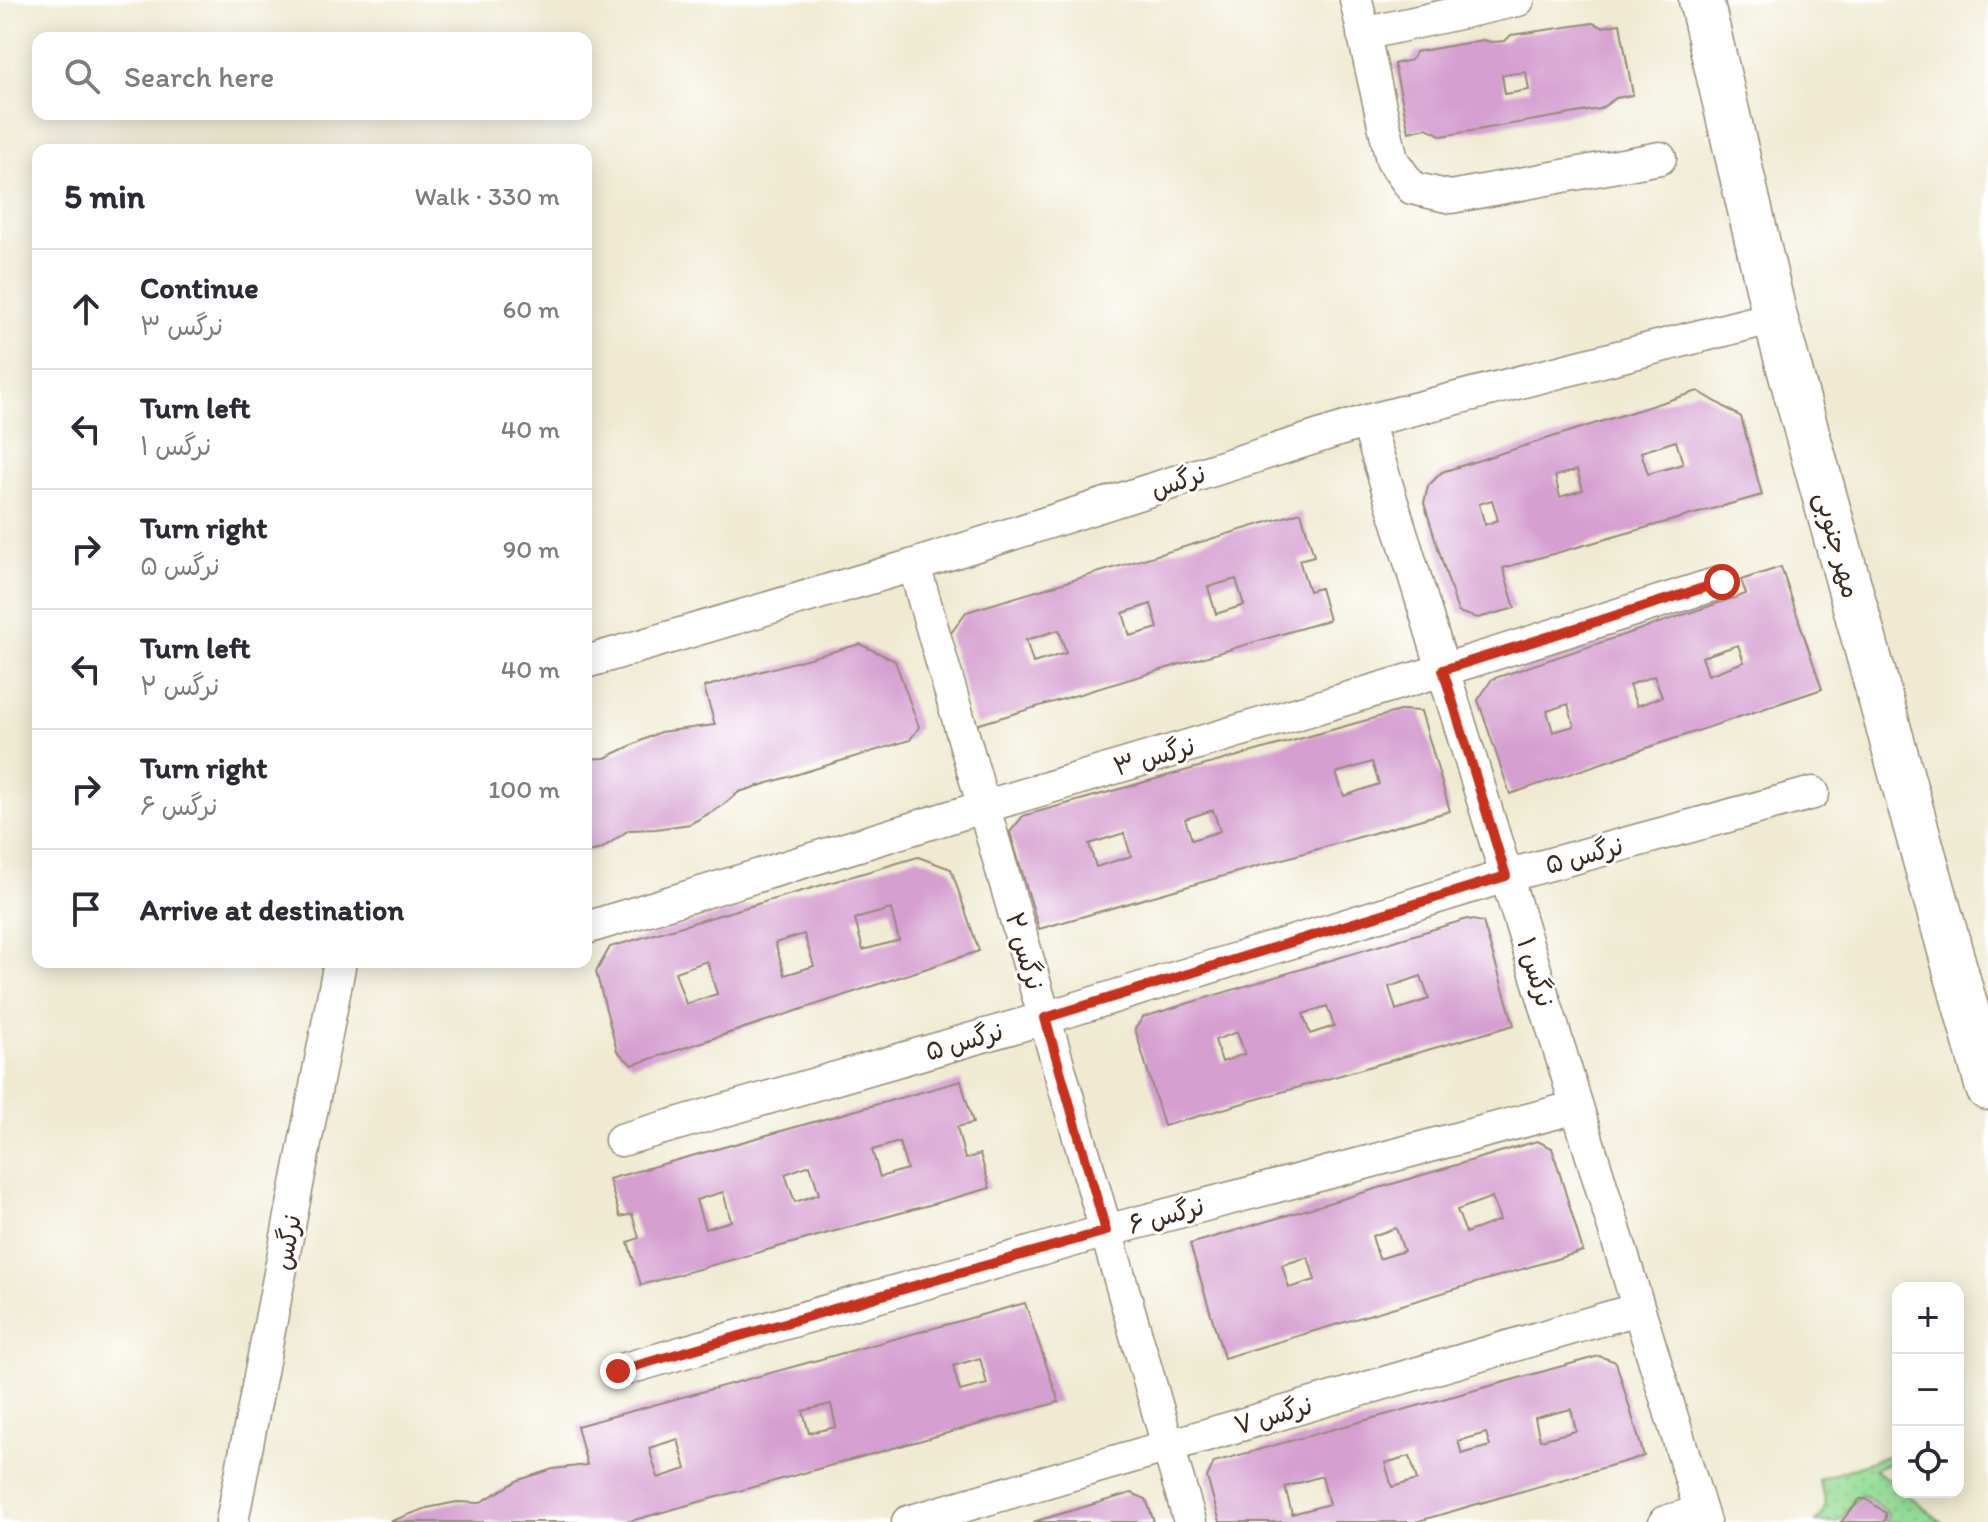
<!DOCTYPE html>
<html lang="en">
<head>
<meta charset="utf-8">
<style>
  :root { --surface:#fff; --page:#f2f2f3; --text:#2b2b33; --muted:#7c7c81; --line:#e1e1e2 }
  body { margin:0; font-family:Itim,"Playpen Sans Arabic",sans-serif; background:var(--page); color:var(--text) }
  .controls { position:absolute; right:24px; bottom:24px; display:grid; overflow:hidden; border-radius:16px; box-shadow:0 4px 20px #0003 }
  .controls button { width:72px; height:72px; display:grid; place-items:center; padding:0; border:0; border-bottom:2px solid var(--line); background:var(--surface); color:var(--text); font:40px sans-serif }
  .stop { position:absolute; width:24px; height:24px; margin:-18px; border:6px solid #c8321e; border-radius:50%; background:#fff }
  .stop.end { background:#c8321e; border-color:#fff; box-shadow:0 2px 8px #0008 }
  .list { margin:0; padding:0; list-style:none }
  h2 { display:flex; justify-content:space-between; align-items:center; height:104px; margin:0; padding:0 32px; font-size:34px }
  h2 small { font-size:26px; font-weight:400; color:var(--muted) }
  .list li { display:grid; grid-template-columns:52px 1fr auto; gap:24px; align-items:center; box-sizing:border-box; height:120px; padding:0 32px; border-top:2px solid var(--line) }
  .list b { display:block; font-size:30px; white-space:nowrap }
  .list p { margin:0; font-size:26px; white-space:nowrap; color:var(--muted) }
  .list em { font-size:26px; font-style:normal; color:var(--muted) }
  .icon { flex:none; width:44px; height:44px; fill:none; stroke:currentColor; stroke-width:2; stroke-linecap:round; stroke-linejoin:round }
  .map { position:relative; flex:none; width:1988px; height:1522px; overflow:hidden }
  .search { position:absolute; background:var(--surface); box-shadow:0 4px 20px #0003; left:32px; top:32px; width:560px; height:88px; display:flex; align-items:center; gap:20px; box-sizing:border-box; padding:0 28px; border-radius:16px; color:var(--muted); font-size:30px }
  .panel { position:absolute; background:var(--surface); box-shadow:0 4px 20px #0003; left:32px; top:144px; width:560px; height:824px; border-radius:16px }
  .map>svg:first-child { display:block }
  .grass { fill:url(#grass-dots); stroke:#68845b; stroke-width:2 }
  .building { fill:#d59fd0; fill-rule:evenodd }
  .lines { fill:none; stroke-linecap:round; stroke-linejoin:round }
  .street-casing { stroke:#958a78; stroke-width:35 }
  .secondary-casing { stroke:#958a78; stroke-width:47 }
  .street { stroke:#fff; stroke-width:32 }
  .secondary { stroke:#fff; stroke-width:44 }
  .route { stroke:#c8321e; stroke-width:10 }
  .labels { text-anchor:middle; stroke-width:6; stroke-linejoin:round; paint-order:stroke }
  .street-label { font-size:26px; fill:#3b2a1e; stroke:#fff }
</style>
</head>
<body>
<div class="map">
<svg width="1988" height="1522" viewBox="0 0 1988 1522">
  <defs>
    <pattern id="grass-dots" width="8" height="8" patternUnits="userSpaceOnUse" patternTransform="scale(2)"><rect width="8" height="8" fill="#95dd98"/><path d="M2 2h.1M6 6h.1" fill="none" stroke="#81be83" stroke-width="1.8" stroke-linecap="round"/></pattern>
  </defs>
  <rect width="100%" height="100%" fill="#fff"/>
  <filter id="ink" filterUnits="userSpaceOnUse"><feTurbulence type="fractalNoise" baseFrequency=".0125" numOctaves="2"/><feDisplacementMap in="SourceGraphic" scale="16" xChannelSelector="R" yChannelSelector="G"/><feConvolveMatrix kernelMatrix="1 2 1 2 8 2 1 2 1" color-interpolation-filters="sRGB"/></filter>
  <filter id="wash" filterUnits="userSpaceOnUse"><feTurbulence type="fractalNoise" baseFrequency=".006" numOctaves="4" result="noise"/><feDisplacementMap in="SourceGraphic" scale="32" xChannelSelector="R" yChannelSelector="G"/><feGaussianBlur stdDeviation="1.8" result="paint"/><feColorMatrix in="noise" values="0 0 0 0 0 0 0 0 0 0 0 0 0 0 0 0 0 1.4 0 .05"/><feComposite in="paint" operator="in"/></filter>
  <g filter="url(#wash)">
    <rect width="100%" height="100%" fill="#efead1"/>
    <path class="grass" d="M 1898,1452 L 1898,1459 L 1874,1469 L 1898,1488 L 1898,1492 L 1903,1492 L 1942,1522 L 1885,1522 L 1888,1518 L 1887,1512 L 1866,1496 L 1859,1497 L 1838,1522 L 1816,1522 C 1831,1503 1826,1502 1818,1480 Z"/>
    <g id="blocks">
      <path class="building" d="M 1593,23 L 1602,27 L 1620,24 L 1633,95 L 1616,98 L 1600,109 L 1442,136 L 1427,128 L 1409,132 L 1394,64 L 1411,60 L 1416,52 L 1483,40 L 1491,42 L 1505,41 L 1511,35 ZM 1526,72 L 1529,90 L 1505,94 L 1502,75 Z
        M 1698,391 L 1741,417 L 1762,495 L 1503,568 L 1515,608 L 1478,618 L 1458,612 L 1424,503 L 1428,486 L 1442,472 ZM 1676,441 L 1683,464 L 1648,474 L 1641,452 ZM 1577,470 L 1583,490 L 1560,497 L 1555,476 ZM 1492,500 L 1498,520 L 1485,525 L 1479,504 Z
        M 1301,512 L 1314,556 L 1299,560 L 1309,591 L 1320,588 L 1329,620 L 976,725 L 949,636 L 966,612 ZM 1236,579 L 1244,605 L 1216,614 L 1208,587 ZM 1151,604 L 1158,628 L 1130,636 L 1123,613 ZM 1059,630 L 1066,653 L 1033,663 L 1026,640 Z
        M 1781,567 L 1822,689 L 1510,794 L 1478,700 L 1492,679 L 1746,594 L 1741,580 ZM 1738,645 L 1744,662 L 1708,675 L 1702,657 ZM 1654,676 L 1662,697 L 1637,706 L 1629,685 ZM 1568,704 L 1574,726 L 1553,732 L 1547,711 Z
        M 860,644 L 895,661 L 919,727 L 910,740 L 739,792 L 719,808 L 690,824 L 656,829 L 629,830 L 601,849 L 586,853 L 586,759 L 605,758 L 660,732 L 715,725 L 704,687 Z
        M 1403,710 L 1421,711 L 1450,811 L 1039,929 L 1010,832 L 1023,816 ZM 1372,762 L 1379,784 L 1344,796 L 1336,773 ZM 1213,810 L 1220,831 L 1192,840 L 1185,819 ZM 1124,833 L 1131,856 L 1096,867 L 1089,844 Z
        M 918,857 L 951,869 L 979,951 L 632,1065 L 617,1051 L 596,972 L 610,947 ZM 891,909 L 899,940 L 863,950 L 855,919 ZM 804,934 L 814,966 L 785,975 L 775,943 ZM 707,961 L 717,994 L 686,1004 L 675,972 Z
        M 1467,919 L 1483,922 L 1514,1025 L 1164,1126 L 1135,1029 L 1143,1017 ZM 1421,976 L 1429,999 L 1396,1010 L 1389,987 ZM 1327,1006 L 1334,1026 L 1310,1034 L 1303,1014 ZM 1237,1032 L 1245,1054 L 1222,1062 L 1215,1040 Z
        M 961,1081 L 973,1123 L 957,1127 L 965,1159 L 980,1154 L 990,1188 L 641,1285 L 628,1242 L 639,1238 L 632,1214 L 620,1217 L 609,1179 ZM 899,1142 L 907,1169 L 880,1177 L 872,1150 ZM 810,1165 L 819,1194 L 795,1202 L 785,1174 ZM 723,1192 L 731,1221 L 705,1229 L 696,1200 Z
        M 1537,1141 L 1552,1148 L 1583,1251 L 1224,1358 L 1190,1244 ZM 1492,1197 L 1500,1220 L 1466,1233 L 1457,1210 ZM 1396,1228 L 1404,1251 L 1379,1259 L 1372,1236 ZM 1308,1257 L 1315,1280 L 1289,1288 L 1282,1265 Z
        M 1025,1303 L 1059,1402 L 627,1522 L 389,1522 L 427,1508 L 457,1502 L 479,1503 L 519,1480 L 553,1469 L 587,1465 L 577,1426 ZM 980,1358 L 987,1384 L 960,1391 L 953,1366 ZM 831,1404 L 836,1427 L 809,1433 L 803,1411 ZM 678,1439 L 686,1469 L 658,1478 L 649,1448 Z
        M 1599,1356 L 1616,1362 L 1644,1456 L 1415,1522 L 1220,1522 L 1207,1477 L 1214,1462 ZM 1571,1409 L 1576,1431 L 1540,1440 L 1535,1418 ZM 1486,1433 L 1490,1446 L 1462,1454 L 1458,1441 ZM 1410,1456 L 1417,1480 L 1392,1487 L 1385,1463 ZM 1322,1476 L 1329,1504 L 1292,1514 L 1285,1487 Z
        M 1131,1493 L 1146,1499 L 1154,1522 L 1033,1522 Z
        M 1860,1499 L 1866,1499 L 1886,1513 L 1886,1519 L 1883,1522 L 1841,1522 Z"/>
    </g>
  </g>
  <g filter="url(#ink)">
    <use href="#blocks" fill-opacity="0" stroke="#958a78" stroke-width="2"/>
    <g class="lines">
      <defs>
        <path id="street" d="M 1356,0 L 1392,160 L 1412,188 L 1451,197 L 1660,158
          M 1363,34 L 1518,0
          M 1367,421 L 1704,1522
          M 914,565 L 1190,1522
          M 586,662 L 914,565 L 1367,421 L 1775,317
          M 586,928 L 983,807 L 1443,670 L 1722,582
          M 621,1140 L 1045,1018 L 1506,876 L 1813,793
          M 618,1371 L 1106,1231 L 1577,1107
          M 232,1522 L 340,962
          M 908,1522 L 1638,1309
          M 1665,1522 L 1700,1512"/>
        <path id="secondary" d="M 1701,0 L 1775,317 L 1988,1088"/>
      </defs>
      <use href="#street" class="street-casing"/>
      <use href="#secondary" class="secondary-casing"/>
      <use href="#street" class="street"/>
      <use href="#secondary" class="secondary"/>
    </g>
  </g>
  <g class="lines" filter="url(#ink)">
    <path class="route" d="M 618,1371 L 1106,1231 L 1045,1018 L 1506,876 L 1443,670 L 1722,582"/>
  </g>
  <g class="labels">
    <g class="street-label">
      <text transform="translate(1178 481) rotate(-18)" y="9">نرگس</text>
      <text transform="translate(1838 545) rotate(75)" y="9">مهر جنوبی</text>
      <text transform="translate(1154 756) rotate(-16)" y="9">نرگس ۳</text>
      <text transform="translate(1584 855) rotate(-15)" y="9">نرگس ۵</text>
      <text transform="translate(1025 951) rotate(74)" y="9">نرگس ۲</text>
      <text transform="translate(1536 972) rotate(73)" y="9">نرگس ۱</text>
      <text transform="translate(964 1041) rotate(-16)" y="9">نرگس ۵</text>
      <text transform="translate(1166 1215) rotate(-15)" y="9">نرگس ۶</text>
      <text transform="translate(287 1242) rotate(-79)" y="9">نرگس</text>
      <text transform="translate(1273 1415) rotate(-16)" y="9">نرگس ۷</text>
    </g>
  </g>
</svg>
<div class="controls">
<button>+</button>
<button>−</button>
<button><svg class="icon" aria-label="locate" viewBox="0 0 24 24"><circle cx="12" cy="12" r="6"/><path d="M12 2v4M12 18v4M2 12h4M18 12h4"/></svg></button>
</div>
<div class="stop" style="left:1722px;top:582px"></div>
<div class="stop end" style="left:618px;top:1371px"></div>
<div class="search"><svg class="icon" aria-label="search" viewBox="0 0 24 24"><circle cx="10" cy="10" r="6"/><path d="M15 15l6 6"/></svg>Search here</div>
<section class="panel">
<h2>5 min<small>Walk · 330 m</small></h2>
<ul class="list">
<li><svg class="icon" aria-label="ahead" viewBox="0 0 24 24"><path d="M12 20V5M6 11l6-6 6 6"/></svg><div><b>Continue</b><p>نرگس ۳</p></div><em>60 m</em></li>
<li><svg class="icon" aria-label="left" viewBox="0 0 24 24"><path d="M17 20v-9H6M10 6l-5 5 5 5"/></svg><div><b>Turn left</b><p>نرگس ۱</p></div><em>40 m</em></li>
<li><svg class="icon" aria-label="right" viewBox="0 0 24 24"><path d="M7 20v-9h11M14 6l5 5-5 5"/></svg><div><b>Turn right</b><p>نرگس ۵</p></div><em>90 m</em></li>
<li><svg class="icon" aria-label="left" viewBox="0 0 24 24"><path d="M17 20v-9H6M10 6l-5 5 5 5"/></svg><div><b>Turn left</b><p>نرگس ۲</p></div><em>40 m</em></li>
<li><svg class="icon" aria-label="right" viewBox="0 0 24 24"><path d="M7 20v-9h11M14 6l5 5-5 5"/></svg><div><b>Turn right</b><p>نرگس ۶</p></div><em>100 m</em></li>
<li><svg class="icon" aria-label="arrive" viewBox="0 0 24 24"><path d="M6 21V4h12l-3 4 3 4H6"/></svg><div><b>Arrive at destination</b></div></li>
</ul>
</section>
</div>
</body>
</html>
